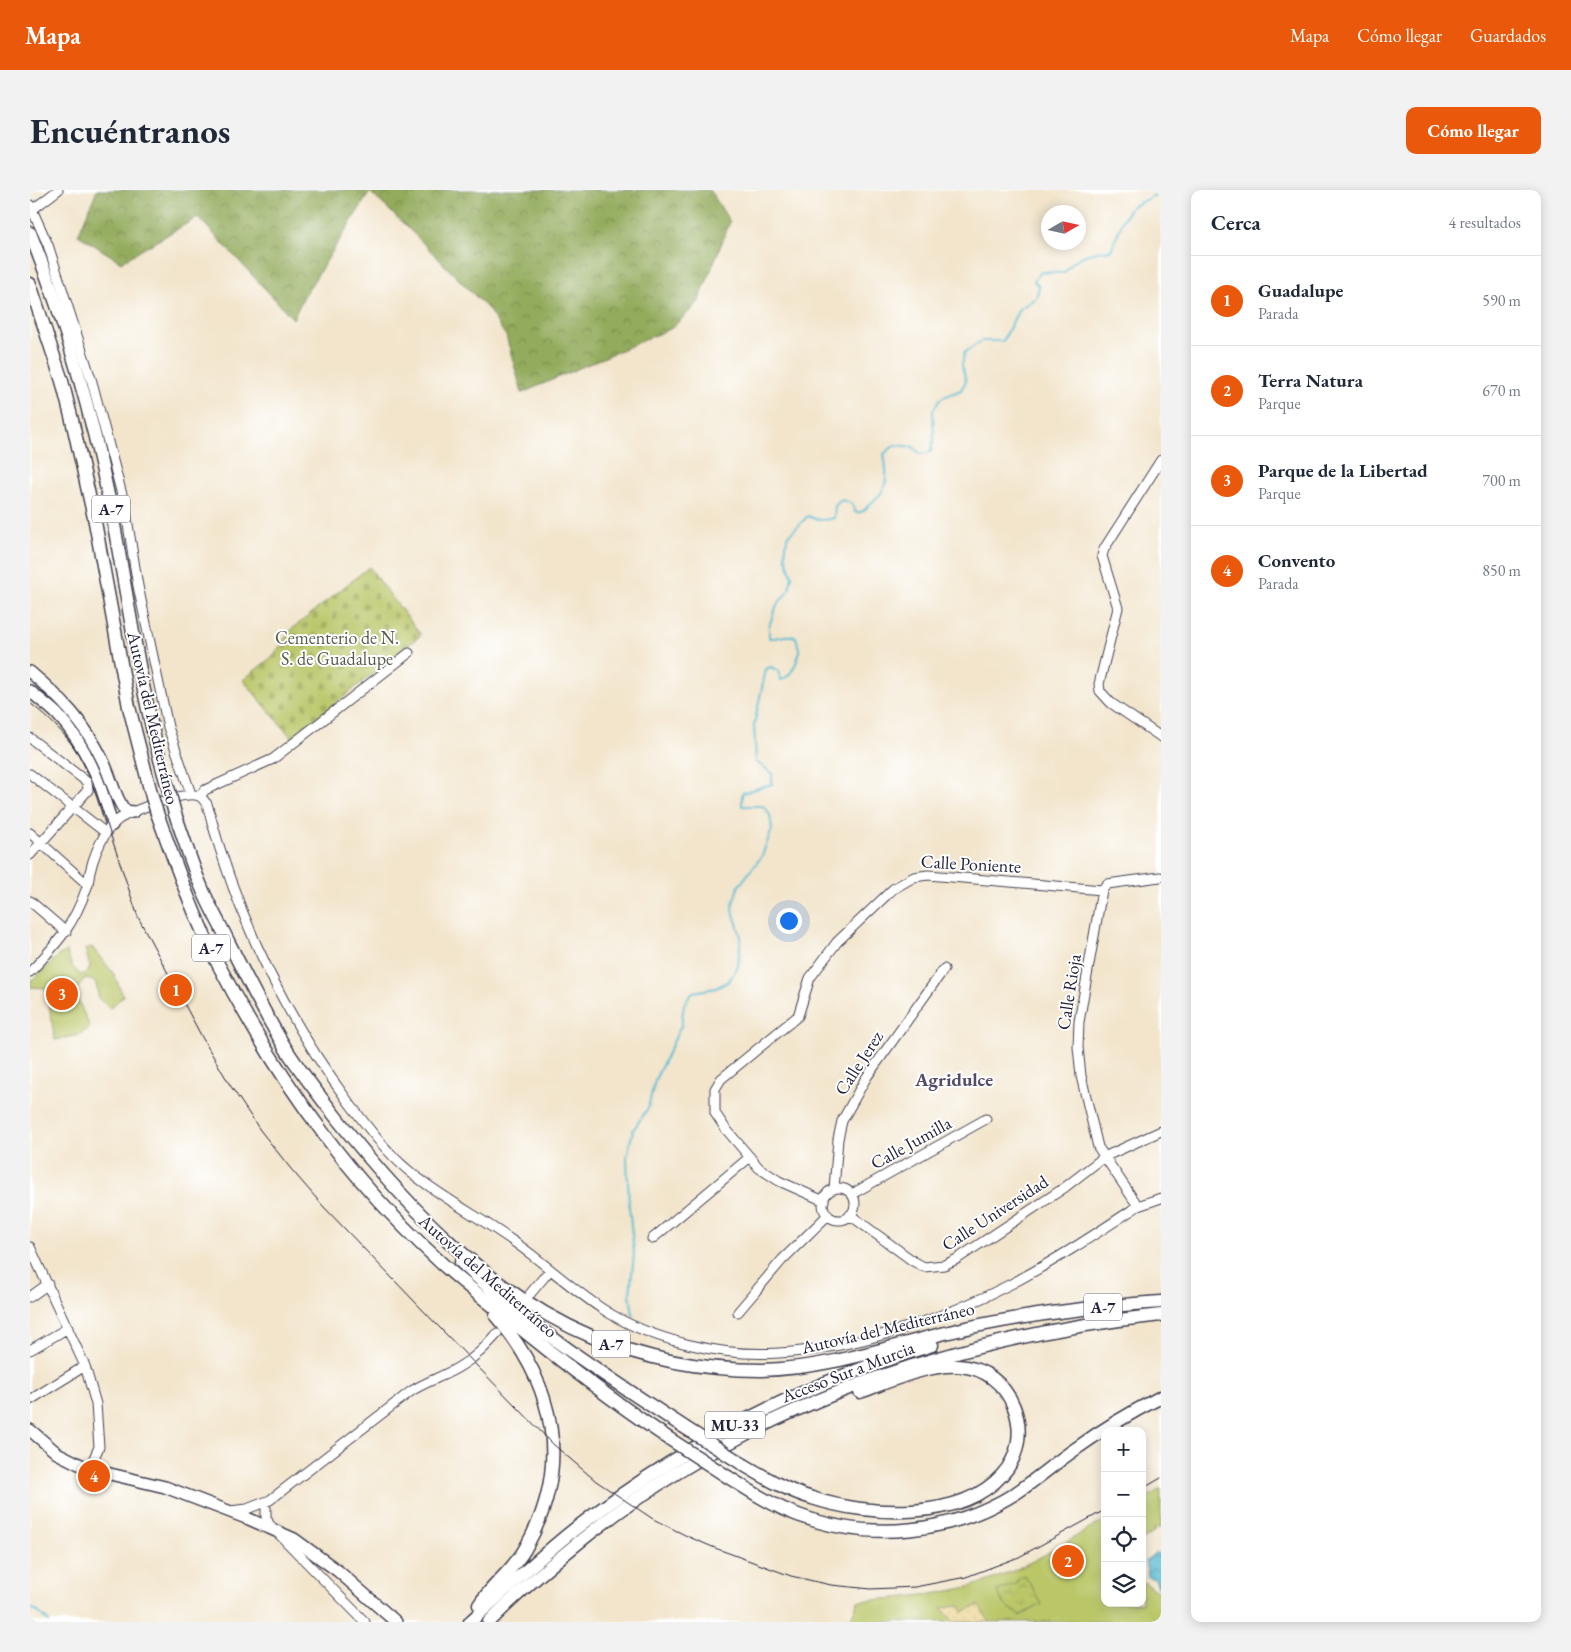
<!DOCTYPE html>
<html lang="es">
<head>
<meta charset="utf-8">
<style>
  :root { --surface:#fff; --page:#f2f2f3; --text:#1f2937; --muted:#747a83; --line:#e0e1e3; --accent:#ea580c }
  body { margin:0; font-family:"EB Garamond",serif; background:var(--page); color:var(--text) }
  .controls { position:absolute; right:15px; bottom:15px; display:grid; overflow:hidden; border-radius:10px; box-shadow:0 2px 12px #0003 }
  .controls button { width:45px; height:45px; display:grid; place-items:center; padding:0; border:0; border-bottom:1px solid var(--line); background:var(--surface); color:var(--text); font:25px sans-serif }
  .compass { position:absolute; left:1011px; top:15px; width:45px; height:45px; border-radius:50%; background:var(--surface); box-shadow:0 2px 12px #0003; rotate:81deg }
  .you { position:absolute; left:758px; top:730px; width:18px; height:18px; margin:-12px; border:4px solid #fff; border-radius:50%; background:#1a73e8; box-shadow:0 0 0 8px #1a73e833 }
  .badge { display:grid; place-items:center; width:32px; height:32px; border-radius:50%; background:var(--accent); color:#fff; font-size:16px; font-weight:700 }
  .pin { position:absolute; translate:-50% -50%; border:2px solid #fff; box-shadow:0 1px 5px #0006 }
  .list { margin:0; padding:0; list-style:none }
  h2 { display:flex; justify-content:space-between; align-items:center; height:65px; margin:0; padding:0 20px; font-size:21px }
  h2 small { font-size:16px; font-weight:400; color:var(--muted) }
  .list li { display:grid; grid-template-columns:32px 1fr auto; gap:15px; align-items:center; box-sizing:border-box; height:90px; padding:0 20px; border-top:1px solid var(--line) }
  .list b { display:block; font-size:19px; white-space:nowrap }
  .list p { margin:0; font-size:16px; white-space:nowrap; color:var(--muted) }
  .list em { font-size:16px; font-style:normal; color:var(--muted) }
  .icon { flex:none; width:28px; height:28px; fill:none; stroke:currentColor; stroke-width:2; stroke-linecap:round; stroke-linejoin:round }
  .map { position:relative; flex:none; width:1131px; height:1432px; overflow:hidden; border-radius:10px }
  header { display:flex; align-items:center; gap:30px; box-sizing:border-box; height:70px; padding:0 25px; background:var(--accent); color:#fff }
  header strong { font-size:24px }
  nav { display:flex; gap:28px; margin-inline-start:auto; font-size:18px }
  .intro { display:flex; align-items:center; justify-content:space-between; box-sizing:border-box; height:120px; padding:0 30px }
  h1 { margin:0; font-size:35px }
  .button { padding:12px 22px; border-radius:10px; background:var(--accent); color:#fff; font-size:18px; font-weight:700 }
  main { display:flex; gap:30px; padding:0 30px }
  aside { flex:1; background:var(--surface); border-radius:10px; box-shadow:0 2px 12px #0003 }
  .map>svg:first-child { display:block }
  .green { fill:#bac668; stroke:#6e7452 }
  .forest { fill:url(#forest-crowns); stroke:#5a664c }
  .wetland { fill:url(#wetland-marsh); stroke:#6e7452 }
  .sand { fill:url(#sand-dots); stroke:#887e6c }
  .cemetery { fill:url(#cemetery-stones); stroke:#6e7452 }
  .water { fill:url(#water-waves); stroke:#3c6f87 }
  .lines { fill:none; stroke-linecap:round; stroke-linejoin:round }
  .stream { stroke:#56bcd3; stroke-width:2 }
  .minor-casing { stroke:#413f51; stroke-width:11 }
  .major-casing { stroke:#413f51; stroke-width:14 }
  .highway-casing { stroke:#413f51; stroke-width:15 }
  .minor { stroke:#fff; stroke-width:9 }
  .major { stroke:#fff; stroke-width:11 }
  .highway { stroke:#fff; stroke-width:12 }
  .tram { stroke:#22223b; stroke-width:1 }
  .highway-bridge-casing { stroke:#413f51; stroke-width:15; stroke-linecap:butt }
  .highway-bridge { stroke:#fff; stroke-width:12 }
  .labels { text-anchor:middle; stroke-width:4; stroke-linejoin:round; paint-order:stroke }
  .shield { fill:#fff; stroke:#646476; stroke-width:1 }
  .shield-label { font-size:16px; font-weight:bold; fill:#22223b }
  .park-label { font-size:18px; fill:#575b4b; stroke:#fff }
  .street-label { font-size:18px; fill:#22223b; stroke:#fff }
  .neighbourhood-label { font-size:19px; font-weight:bold; fill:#554c6a; stroke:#fff }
</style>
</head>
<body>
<header>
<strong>Mapa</strong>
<nav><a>Mapa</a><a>Cómo llegar</a><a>Guardados</a></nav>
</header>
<div class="intro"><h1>Encuéntranos</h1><a class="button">Cómo llegar</a></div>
<main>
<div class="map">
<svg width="1131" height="1432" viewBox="0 0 1131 1432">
  <defs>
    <pattern id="forest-crowns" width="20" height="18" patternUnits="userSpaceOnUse" patternTransform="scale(1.25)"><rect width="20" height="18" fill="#93ab5c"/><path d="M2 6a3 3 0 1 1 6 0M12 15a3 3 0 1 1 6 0" fill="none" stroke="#788b4d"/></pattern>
    <pattern id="wetland-marsh" width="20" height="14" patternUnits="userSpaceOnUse" patternTransform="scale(1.25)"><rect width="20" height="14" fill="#bac668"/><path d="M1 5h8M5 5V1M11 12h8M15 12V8" fill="none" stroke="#a0aa5b"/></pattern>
    <pattern id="sand-dots" width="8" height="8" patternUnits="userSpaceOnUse" patternTransform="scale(1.25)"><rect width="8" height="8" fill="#eeda9e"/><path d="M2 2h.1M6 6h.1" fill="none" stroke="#ccbb89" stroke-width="1.8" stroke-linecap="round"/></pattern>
    <pattern id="cemetery-stones" width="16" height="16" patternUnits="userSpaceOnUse" patternTransform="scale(1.25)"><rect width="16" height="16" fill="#bac668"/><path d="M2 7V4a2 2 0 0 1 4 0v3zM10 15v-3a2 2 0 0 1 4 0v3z" fill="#a0aa5b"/></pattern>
    <pattern id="water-waves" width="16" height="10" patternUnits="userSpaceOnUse" patternTransform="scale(1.25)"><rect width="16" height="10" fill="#56bcd3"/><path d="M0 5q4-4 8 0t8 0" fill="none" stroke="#4798ac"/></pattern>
  </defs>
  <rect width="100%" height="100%" fill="#fff"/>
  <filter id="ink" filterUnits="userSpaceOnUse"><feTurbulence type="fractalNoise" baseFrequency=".02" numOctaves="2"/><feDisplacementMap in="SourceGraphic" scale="10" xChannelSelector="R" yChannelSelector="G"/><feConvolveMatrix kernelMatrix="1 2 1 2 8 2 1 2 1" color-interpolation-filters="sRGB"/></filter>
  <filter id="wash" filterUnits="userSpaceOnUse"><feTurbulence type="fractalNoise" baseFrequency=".0096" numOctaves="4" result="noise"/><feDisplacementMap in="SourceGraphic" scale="20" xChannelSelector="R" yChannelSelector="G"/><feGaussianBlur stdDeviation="1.12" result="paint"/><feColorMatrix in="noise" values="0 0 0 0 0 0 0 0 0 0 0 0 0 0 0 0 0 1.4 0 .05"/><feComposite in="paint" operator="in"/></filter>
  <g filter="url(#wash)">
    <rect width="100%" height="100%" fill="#f2e5cc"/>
    <path class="green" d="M 62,757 L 84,784 L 93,806 L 79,819 L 68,808 L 68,801 L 65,792 L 55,788 L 45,802 L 60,838 L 49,845 L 25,850 L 16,798 L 0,797 L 0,792 L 29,765 L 37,762 L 42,776 L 51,785 L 58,782 L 60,777 L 55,759 Z
      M 1131,1299 L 1131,1338 L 1124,1339 L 1124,1342 L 1112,1350 L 1112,1309 Z
      M 1075,1330 L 1075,1413 L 1112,1413 L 1112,1391 L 1131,1404 L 1131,1432 L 819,1432 L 828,1411 C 865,1408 902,1406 938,1397 C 987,1385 1031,1354 1075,1330 Z"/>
    <path class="forest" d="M 67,0 L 680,0 L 700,32 L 668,113 L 642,138 L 492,203 L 476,146 L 458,119 L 375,35 L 340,2 L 273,108 L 263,129 L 168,27 L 91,72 L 48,45 Z"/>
    <path class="wetland" d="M 995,1386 L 1012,1414 L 990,1426 L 973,1413 L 967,1401 L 987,1393 L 987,1390 Z"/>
    <path class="sand" d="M 948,1415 L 960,1432 L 924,1432 L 912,1418 L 930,1416 L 933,1422 Z"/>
    <path class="cemetery" d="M 339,377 L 391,445 L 262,548 L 213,490 L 243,466 L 261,440 Z"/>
    <path class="water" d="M 1126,1362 L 1131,1365 L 1131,1399 L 1128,1397 L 1125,1389 L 1118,1387 L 1115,1371 Z"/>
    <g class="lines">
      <path class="stream" d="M 603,1125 L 600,1104 L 604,1063 L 599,1017 L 597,967 L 603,940 L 618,918 L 625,890 L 651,836 L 654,814 L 663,802 L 686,798 L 699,791 L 708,776 L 711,747 L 702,717 L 708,697 L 732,666 L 742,639 L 740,625 L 733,616 L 712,616 L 712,603 L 742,594 L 742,583 L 726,572 L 724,535 L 736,479 L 741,477 L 749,481 L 751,490 C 761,487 767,473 769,464 C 770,459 767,452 766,447 C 754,443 751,449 739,448 L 739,436 L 747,415 L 759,400 L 762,386 L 755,365 L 757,347 L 778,326 C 788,331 794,331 804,328 L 805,316 L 811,310 L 821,313 L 826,323 L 834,321 C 839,313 846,310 851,303 C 859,292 856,277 854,264 L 865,255 L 883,257 L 891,264 L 900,262 L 904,250 L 903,220 L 911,208 L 931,200 L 936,191 L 932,176 L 934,163 L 951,151 L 973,151 L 989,119 L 1006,108 L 1009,97 L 1004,91 L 1011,82 L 1034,83 C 1047,64 1059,63 1081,60 L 1094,28 L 1101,17 L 1131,2
        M 0,1419 L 6,1420 L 19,1432"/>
    </g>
  </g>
  <g filter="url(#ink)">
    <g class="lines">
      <defs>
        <path id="minor" d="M 0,15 L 18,55 L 62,192 L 95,316 L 108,396 L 138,537 L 161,604
          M 2,20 L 28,0
          M 1131,270 L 1074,359 L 1072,366 L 1088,418 L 1069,494 L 1070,501 L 1081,513 L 1131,547
          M 0,548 L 57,592 L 58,600 L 0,665
          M 0,584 L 76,643
          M 170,606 L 175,600 L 243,569 L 379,463
          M 0,643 L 58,695
          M 0,711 L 36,742
          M 0,782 C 27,754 44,735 57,697 C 59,692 59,687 60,682 C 63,669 69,654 76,643 C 79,638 84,633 89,629 C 102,621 155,600 169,606 C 172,607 174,611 177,614 C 205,720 252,822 317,910 C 336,935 355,961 379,981 C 417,1012 463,1034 502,1065 C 525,1083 547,1102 571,1118 C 619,1150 692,1167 749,1163 C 824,1159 914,1129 981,1094 C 1025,1071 1067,1043 1108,1016 L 1131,1008
          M793 1014a16 16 0 1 1 32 0a16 16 0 1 1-32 0Z
          M 804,999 L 808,949 L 812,931 L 836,888 L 914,779
          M 822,1004 L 956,929
          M 794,1011 L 749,991 L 729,978 L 695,938 L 685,923 L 685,899 L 691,889 L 768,826 L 780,788 L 807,752 L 863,699 L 884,687 L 898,685 L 1072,700
          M 1108,1016 L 1068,957 L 1051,886 L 1048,857 L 1049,832 L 1072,700 L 1077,694 L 1130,687
          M 820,1025 L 883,1071 L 894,1077 L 914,1075 L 927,1069 L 1034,998 L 1074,967 L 1131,941
          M 622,1049 L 720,967
          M 0,1057 L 55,1176 L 66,1214 L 69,1257 L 59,1279
          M 500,1104 L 520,1080
          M 0,1107 L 18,1094
          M 708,1122 L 752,1070 L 798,1025
          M 0,1160 L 38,1138
          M 0,1210 L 55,1176
          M 236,1318 L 236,1327 L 239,1334 L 335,1432
          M 200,1321 L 217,1319 L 240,1310 L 380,1202 C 396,1191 416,1186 432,1175 C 446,1167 456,1156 467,1144"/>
        <path id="major" d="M 0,482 C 31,508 56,534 73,571 C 81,587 84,606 95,621 L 103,622
          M 0,501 C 9,509 19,516 27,524 C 58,557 70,593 82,635
          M 0,1240 L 27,1263 L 59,1279 L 135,1297 L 219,1329 L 264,1349 L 308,1381 L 366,1432"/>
        <path id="highway" d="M 0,43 C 36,131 62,226 81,319 C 99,413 111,509 139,601
          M 0,94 L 32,191 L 42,230 L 65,332 L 99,517 L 122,607
          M 127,623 C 145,673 163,724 187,772 C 218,832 253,890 294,944 C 327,989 366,1031 407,1069 C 429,1090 453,1108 477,1127 C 528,1169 580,1209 635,1246
          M 145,624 C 154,648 161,673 171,696 C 179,716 190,734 199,753 C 217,789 235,825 256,859 C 272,884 291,908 309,931 C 376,1016 461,1105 563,1147 C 615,1169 674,1180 731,1180 C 793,1179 852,1159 911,1144 C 983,1126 1057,1117 1131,1112
          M 431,1072 C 498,1136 577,1187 654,1237
          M 714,1275 C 736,1288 758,1301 782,1308 C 836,1326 930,1332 972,1285 C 1008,1246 982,1178 928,1176 C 897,1174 858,1192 830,1202
          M 698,1287 C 720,1301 743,1316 768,1325 C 840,1352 921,1344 986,1303 C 1007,1289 1026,1272 1047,1258 C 1073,1239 1102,1222 1131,1207
          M 449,1415 C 462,1395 483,1380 495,1359 C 542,1277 526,1196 466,1126
          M 440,1432 C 474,1401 508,1368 545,1339 C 651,1256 773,1194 902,1155
          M 459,1432 C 482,1408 507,1387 532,1366 C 701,1223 912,1148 1131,1125"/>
      </defs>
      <use href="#minor" class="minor-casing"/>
      <use href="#major" class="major-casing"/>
      <use href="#highway" class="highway-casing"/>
      <use href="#minor" class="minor"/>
      <use href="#major" class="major"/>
      <use href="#highway" class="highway"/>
      <path class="tram" d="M 0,513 C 30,537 47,556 63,592 L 108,727 L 173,849 L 200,895 L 230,940 L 261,979 L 293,1016 L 409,1137 L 524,1255 L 566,1291 L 623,1329 L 659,1347 L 685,1358 L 761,1386 L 801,1395 L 841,1399 L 885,1397 L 936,1387 L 989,1367 L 1075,1320
        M 1112,1299 L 1131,1288"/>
      <defs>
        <path id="highway-bridge" d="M 139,601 L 145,624
          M 122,607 L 127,623
          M 654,1237 L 714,1275
          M 635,1246 L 698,1287"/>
      </defs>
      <use href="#highway-bridge" class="highway-bridge-casing"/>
      <use href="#highway-bridge" class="highway-bridge"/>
    </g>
  </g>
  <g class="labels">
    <g class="shield">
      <rect x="62" y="305.5" width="38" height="27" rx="4"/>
      <rect x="162" y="744.5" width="38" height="27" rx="4"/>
      <rect x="1054" y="1103.5" width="38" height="27" rx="4"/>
      <rect x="562" y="1140.5" width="38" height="27" rx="4"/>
      <rect x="675" y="1221.5" width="60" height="27" rx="4"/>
    </g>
    <g class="shield-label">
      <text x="81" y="325">A-7</text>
      <text x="181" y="764">A-7</text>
      <text x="1073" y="1123">A-7</text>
      <text x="581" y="1160">A-7</text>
      <text x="705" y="1241">MU-33</text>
    </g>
    <g class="park-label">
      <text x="307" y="454">Cementerio de N.<tspan x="307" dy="21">S. de Guadalupe</tspan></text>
    </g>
    <g class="street-label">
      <text transform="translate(123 528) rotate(77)" y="6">Autovía del Mediterráneo</text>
      <text transform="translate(941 674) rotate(3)" y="6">Calle Poniente</text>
      <text transform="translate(1039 802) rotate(-81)" y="6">Calle Rioja</text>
      <text transform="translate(829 873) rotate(-57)" y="6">Calle Jerez</text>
      <text transform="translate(881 953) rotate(-29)" y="6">Calle Jumilla</text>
      <text transform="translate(965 1023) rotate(-33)" y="6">Calle Universidad</text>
      <text transform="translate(458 1086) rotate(41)" y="6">Autovía del Mediterráneo</text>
      <text transform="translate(858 1138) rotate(-13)" y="6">Autovía del Mediterráneo</text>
      <text transform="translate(818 1182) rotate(-21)" y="6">Acceso Sur a Murcia</text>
    </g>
    <g class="neighbourhood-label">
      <text x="924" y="896">Agridulce</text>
    </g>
  </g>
</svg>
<div class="controls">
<button>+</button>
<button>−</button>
<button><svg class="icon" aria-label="locate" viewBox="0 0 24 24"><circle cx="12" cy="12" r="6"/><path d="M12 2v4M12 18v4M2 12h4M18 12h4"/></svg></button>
<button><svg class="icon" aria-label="layers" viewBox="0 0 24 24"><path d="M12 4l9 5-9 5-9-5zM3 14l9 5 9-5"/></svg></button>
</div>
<svg class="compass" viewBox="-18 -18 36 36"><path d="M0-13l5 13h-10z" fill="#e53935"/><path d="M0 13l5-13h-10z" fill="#747a83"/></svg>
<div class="you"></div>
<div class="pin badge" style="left:146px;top:800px">1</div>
<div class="pin badge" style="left:1038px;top:1371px">2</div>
<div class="pin badge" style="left:32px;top:804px">3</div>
<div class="pin badge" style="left:64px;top:1286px">4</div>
</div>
<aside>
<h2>Cerca<small>4 resultados</small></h2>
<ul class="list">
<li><span class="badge">1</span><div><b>Guadalupe</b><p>Parada</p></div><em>590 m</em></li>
<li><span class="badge">2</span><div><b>Terra Natura</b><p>Parque</p></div><em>670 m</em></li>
<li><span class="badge">3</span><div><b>Parque de la Libertad</b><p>Parque</p></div><em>700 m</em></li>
<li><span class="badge">4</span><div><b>Convento</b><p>Parada</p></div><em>850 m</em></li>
</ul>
</aside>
</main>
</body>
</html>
